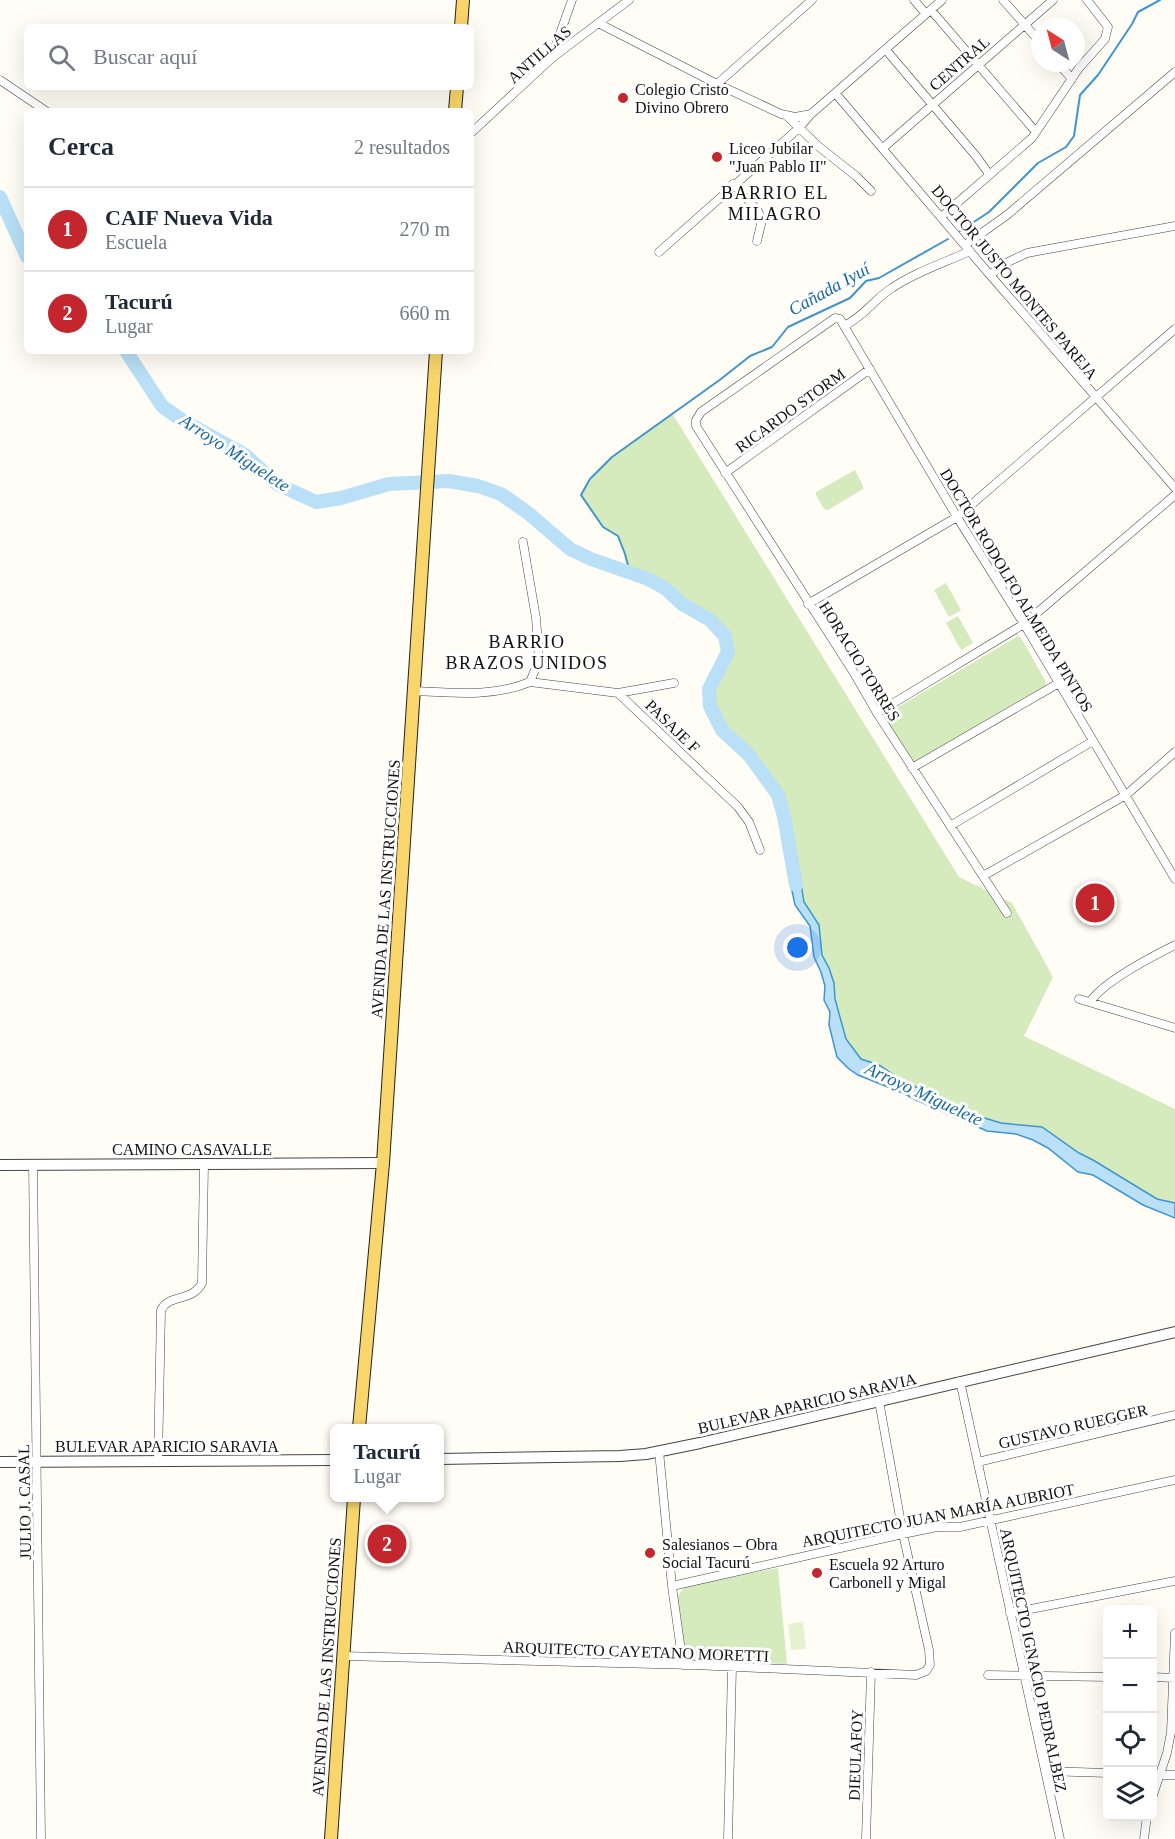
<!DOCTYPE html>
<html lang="es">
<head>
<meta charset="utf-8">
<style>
  :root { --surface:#fff; --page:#f6f6f7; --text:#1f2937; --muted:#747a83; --line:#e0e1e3; --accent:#c4262e }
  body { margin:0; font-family:Georgia,serif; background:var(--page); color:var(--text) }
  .controls { position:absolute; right:18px; bottom:18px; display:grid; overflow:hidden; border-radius:9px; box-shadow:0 6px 24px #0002 }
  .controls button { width:54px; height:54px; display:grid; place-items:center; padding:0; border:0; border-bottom:2px solid var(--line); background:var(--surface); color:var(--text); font:30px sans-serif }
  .compass { position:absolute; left:1031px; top:18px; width:54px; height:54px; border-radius:50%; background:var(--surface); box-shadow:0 6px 24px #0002; rotate:324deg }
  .you { position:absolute; left:798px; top:948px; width:21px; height:21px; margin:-15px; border:4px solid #fff; border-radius:50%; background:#1a73e8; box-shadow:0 0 0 9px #1a73e833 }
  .badge { display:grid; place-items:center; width:39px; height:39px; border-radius:50%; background:var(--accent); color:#fff; font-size:20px; font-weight:700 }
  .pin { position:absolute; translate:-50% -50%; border:3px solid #fff; box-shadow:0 2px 6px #0006 }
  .popup { position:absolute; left:330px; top:1424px; width:114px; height:78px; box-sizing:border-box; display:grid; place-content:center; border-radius:9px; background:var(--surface); filter:drop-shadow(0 2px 4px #0005); font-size:20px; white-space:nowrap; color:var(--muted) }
  .popup b { font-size:22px; color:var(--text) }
  .popup::after { content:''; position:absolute; left:50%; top:100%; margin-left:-12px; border:12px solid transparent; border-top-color:var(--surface) }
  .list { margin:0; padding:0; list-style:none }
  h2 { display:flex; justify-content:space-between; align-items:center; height:78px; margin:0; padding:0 24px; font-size:26px }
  h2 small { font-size:20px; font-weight:400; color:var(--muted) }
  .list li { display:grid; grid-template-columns:39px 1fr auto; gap:18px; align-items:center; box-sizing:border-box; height:84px; padding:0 24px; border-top:2px solid var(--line) }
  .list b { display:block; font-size:22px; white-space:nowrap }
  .list p { margin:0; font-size:20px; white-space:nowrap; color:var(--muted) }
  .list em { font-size:20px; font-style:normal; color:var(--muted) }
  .icon { flex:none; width:33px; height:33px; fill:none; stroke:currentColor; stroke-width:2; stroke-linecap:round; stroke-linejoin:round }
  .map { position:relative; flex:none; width:1175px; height:1839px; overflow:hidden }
  .search { position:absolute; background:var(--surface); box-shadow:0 6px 24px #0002; left:24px; top:24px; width:450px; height:66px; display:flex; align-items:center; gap:15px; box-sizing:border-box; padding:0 21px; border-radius:9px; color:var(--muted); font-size:22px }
  .panel { position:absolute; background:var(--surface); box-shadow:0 6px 24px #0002; left:24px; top:108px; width:450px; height:246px; border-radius:9px }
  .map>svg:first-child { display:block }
  .green { fill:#d5ebbd }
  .pitch { fill:#e6f2cf }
  .water { fill:#b9e0f7; stroke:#3f96cf; stroke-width:1.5 }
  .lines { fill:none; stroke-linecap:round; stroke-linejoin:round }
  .stream { stroke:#3f96cf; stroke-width:2 }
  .river { stroke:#b9e0f7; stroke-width:14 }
  .minor-casing { stroke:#444; stroke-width:9 }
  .tertiary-casing { stroke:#444; stroke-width:12 }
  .primary-casing { stroke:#222; stroke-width:14 }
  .minor { stroke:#fff; stroke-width:8 }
  .tertiary { stroke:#fff; stroke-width:10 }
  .primary { stroke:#f9d66b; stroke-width:12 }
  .poi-dot { fill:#c4262e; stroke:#fff; stroke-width:2 }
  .labels { text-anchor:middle; stroke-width:6; stroke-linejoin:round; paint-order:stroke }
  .street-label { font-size:16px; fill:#111; stroke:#fff }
  .poi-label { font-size:16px; fill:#111; stroke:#fff; text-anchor:start }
  .neighbourhood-label { font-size:18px; letter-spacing:1.5px; fill:#111; stroke:#fff }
  .water-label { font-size:18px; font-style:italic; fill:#1768a6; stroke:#fff }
</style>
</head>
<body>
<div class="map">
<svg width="1175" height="1839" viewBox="0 0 1175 1839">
  <rect width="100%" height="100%" fill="#fffdf5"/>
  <path class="green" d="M 672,413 L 959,877 L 1012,903 L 1053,977 L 1024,1036 L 1175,1109 L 1175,1203 L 1157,1199 L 1093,1160 L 1079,1153 L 1042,1127 L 1001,1123 L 978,1116 L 903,1081 L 879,1065 L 861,1059 L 846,1039 L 835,999 L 834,983 L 829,968 L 822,955 L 819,925 L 804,902 L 800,878 L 794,868 L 789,848 L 784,816 L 778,795 L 749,755 L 722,730 L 710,706 L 709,689 L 728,652 L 725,636 L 710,620 L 682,604 L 665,588 L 648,579 L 630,573 L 625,554 L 618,536 L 603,527 L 581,495 C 602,459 639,437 672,413 Z
    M 855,470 L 863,486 L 863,489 L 828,510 L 824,509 L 816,495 L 816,492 Z
    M 946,583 L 961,610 L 949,617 L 934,590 Z
    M 958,616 L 973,643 L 961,650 L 946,623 Z
    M 1018,636 L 1021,638 L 1045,680 L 1046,685 L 914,764 L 882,719 L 883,716 Z
    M 778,1568 L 787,1664 L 695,1661 L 687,1658 L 684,1651 L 678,1596 L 685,1586 Z"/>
  <path class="pitch" d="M 803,1622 L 806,1649 L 791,1650 L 788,1624 Z"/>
  <path class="water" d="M 794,868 L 800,878 L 804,902 L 819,925 L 822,955 L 829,968 L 834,983 L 835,999 L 846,1039 L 861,1059 L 879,1065 L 903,1081 L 978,1116 L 1001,1123 L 1042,1127 L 1079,1153 L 1093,1160 L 1157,1199 L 1175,1203 L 1175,1218 L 1143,1205 L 1093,1175 L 1078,1172 L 1048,1148 L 1033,1140 L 1016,1134 L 987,1131 L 916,1100 L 903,1093 L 858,1075 L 849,1069 L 837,1057 L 829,1025 L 830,1012 L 824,1000 L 825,986 L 821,972 L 814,957 L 810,926 L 795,905 L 791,886 Z"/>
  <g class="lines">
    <path class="stream" d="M 960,231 L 989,212 L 1038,163 L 1066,147 L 1074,136 L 1080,95 L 1098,75 L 1132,24 L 1138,12 L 1160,0
      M 630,573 L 625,554 L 618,536 L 603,527 L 581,495 L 590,479 L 612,457 L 721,379 L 750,356 L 772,347 L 788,327 L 850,298 L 866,281 L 879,278 L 948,239"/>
    <path class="river" d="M 0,197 L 27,257
      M 126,351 L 162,406 L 183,421 L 245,455 L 277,484 L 316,502 L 341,498 L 389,484 L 449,481 L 478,486 L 501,494 L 528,513 L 570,549 L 591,559 L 648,579 L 665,588 L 682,604 L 710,620 L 725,636 L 728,652 L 709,689 L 710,706 L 722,730 L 749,755 L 778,795 L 784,816 L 796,885"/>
    <defs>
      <path id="minor" d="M 914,0 L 926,14
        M 1003,0 L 1040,42
        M 931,10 L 1036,132
        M 598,23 L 717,84 L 781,114 L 795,117 L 811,114
        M 886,50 L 976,156 L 989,174
        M 552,56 L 572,0
        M 1058,63 L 1072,79
        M 0,80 L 46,111
        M 717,84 L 812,0
        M 836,94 L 990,275 L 1175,488
        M 788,117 L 818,146 L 856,176 L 871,191
        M 471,133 L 552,58 L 629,0
        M 883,148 L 1053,0
        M 733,184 L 758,211 L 762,220 L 757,241
        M 941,217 L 1032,138 L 1079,68 L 1105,39 L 1108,27 L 1087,0
        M 965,245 L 1007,215 L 1175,72
        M 659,252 L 799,128 L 811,114 L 942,0
        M 990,275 L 1008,262 L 1027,253 L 1175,226
        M 844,326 C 866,315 873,300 892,288 C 915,272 944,263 970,251
        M 725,473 L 870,369
        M 523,542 L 536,618 L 539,660 L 530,682
        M 808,604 L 957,517 L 1175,329
        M 530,682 L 618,693 L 738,807 L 749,822 L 760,850
        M 414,691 C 453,693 494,697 530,682
        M 618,693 L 674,683
        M 877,713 L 1024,624 L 1175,495
        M 912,768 L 1059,683
        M 950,826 L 1093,741
        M 983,876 L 1126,795 L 1175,752
        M 1007,913 L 877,713 L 854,673 L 696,426 L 696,420 L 701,412 L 835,318 L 840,319 L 957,517 L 1024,624 L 1175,879
        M 1079,999 L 1175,1028
        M 1090,1002 C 1103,982 1153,956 1175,945
        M 33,1165 L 41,1839
        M 960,1381 L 1060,1839
        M 659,1451 L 672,1586 L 683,1665
        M 158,1460 L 161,1310 C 168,1294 193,1302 202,1283 L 204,1164
        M 978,1462 L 1175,1415
        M 672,1586 L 903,1534 L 937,1527 L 960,1527 L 1175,1480
        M 1010,1613 L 1175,1581
        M 343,1656 L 694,1665 L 916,1675 L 926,1671 L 930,1665 L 929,1650 L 903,1534 L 879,1401
        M 988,1675 L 1108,1677
        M 1152,1677 L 1175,1678
        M 1045,1771 L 1108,1773
        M 1152,1775 L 1175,1775
        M 1152,1798 L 1167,1753 L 1171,1732 L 1175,1633
        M 728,1839 L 732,1667
        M 866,1839 L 871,1672
        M 1144,1839 L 1147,1816"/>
      <path id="tertiary" d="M 0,1165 L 383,1163
        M 440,1459 L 620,1456 L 646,1454 L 700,1443 L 1175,1332
        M 0,1462 L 334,1460"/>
      <path id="primary" d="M 461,27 L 463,0
        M 455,111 L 457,87
        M 359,1428 L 383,1163 L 436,351
        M 331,1839 L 354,1498"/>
    </defs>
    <use href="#minor" class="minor-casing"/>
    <use href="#tertiary" class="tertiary-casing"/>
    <use href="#primary" class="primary-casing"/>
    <use href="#minor" class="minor"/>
    <use href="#tertiary" class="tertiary"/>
    <use href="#primary" class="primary"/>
  </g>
  <g class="poi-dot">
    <circle cx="623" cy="98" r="6"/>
    <circle cx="717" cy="157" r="6"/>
    <circle cx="650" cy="1553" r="6"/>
    <circle cx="817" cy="1573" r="6"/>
  </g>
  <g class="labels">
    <g class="street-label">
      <text transform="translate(539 54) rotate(-41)" y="6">ANTILLAS</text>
      <text transform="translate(959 63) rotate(-41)" y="6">CENTRAL</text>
      <text transform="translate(1015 282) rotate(50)" y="6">DOCTOR JUSTO MONTES PAREJA</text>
      <text transform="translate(790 410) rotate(-36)" y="6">RICARDO STORM</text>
      <text transform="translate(1017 590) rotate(59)" y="6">DOCTOR RODOLFO ALMEIDA PINTOS</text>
      <text transform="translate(860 661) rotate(58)" y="6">HORACIO TORRES</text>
      <text transform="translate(673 726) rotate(44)" y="6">PASAJE F</text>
      <text transform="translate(385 889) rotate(-86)" y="6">AVENIDA DE LAS INSTRUCCIONES</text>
      <text x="192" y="1155">CAMINO CASAVALLE</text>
      <text transform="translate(807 1403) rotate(-13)" y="6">BULEVAR APARICIO SARAVIA</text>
      <text transform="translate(1073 1426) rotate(-13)" y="6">GUSTAVO RUEGGER</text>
      <text x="167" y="1452">BULEVAR APARICIO SARAVIA</text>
      <text transform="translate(24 1502) rotate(-91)" y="6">JULIO J. CASAL</text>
      <text transform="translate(938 1515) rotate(-11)" y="6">ARQUITECTO JUAN MARÍA AUBRIOT</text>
      <text transform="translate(636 1651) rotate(2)" y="6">ARQUITECTO CAYETANO MORETTI</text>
      <text transform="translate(1034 1660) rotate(78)" y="6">ARQUITECTO IGNACIO PEDRALBEZ</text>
      <text transform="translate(326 1667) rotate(-86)" y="6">AVENIDA DE LAS INSTRUCCIONES</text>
      <text transform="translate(855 1755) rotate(-88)" y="6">DIEULAFOY</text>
    </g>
    <g class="poi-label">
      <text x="635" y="95">Colegio Cristo<tspan x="635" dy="18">Divino Obrero</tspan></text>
      <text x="729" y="154">Liceo Jubilar<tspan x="729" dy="18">"Juan Pablo II"</tspan></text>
      <text x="662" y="1550">Salesianos – Obra<tspan x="662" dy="18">Social Tacurú</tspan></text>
      <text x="829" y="1570">Escuela 92 Arturo<tspan x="829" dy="18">Carbonell y Migal</tspan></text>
    </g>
    <g class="neighbourhood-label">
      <text x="775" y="199">BARRIO EL<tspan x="775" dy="21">MILAGRO</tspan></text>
      <text x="527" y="648">BARRIO<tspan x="527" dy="21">BRAZOS UNIDOS</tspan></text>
    </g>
    <g class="water-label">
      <text transform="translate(829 289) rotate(-29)" y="6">Cañada Iyuí</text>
      <text transform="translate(235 453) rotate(33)" y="6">Arroyo Miguelete</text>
      <text transform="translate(924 1094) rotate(25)" y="6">Arroyo Miguelete</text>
    </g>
  </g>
</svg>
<div class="controls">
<button>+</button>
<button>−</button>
<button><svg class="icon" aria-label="locate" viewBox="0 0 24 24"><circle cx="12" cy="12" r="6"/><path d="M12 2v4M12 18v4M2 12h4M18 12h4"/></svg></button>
<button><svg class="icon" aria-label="layers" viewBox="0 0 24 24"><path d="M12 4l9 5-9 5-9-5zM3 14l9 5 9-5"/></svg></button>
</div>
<svg class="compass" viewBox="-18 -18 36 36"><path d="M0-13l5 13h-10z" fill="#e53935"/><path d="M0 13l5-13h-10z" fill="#747a83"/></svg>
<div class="you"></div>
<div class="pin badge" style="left:1095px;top:903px">1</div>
<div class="pin badge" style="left:387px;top:1544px">2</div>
<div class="popup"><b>Tacurú</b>Lugar</div>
<div class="search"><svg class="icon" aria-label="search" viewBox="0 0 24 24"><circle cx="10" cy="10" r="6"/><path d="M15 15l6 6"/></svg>Buscar aquí</div>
<section class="panel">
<h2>Cerca<small>2 resultados</small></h2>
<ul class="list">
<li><span class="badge">1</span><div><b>CAIF Nueva Vida</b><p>Escuela</p></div><em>270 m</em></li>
<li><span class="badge">2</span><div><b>Tacurú</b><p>Lugar</p></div><em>660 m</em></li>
</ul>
</section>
</div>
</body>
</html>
